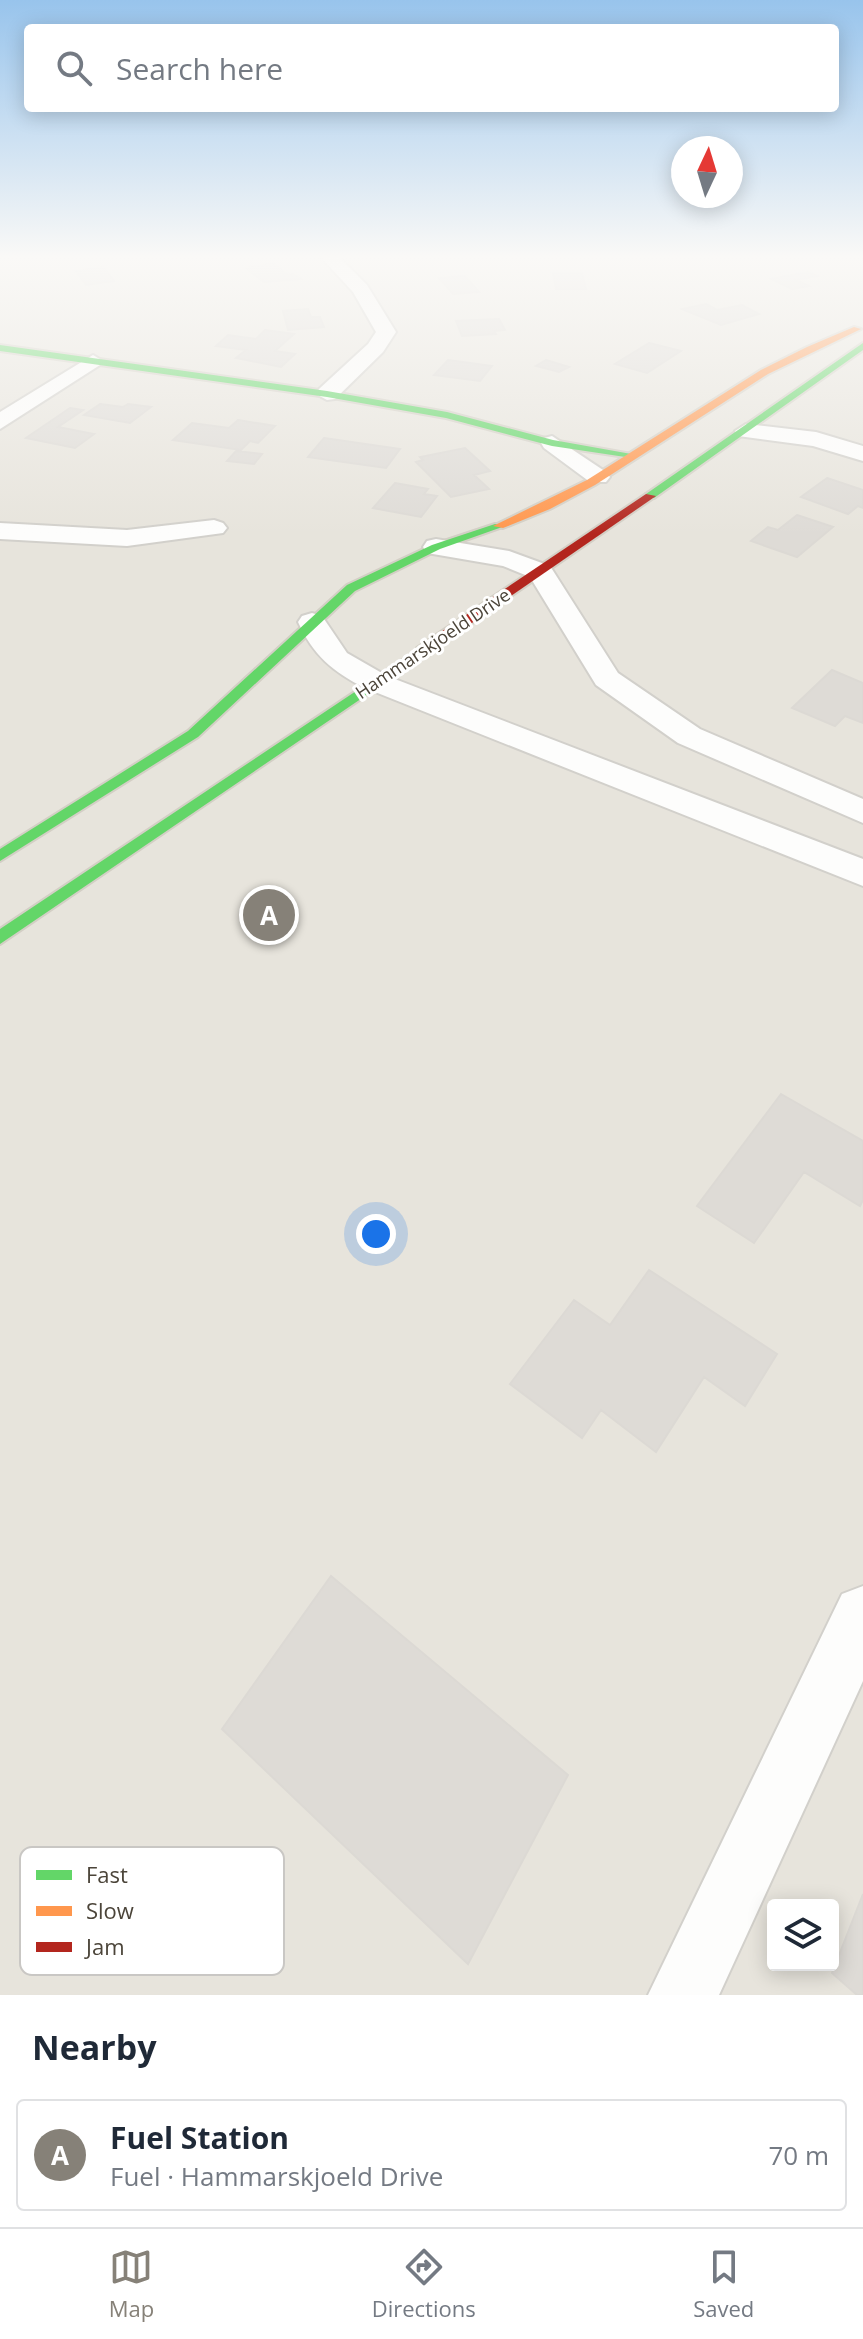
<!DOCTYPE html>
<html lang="en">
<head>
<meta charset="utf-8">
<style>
  :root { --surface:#fff; --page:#f6f6f7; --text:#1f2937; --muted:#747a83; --line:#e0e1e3; --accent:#868178 }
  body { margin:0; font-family:"Open Sans",sans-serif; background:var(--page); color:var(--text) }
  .controls { position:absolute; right:24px; bottom:24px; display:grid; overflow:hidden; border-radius:8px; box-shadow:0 4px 20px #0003 }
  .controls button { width:72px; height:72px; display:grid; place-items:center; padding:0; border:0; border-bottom:2px solid var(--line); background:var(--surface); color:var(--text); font:40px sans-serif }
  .compass { position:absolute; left:671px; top:136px; width:72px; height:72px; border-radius:50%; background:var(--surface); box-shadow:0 4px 20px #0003; rotate:4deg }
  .you { position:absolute; left:376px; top:1234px; width:28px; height:28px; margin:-20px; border:6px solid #fff; border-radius:50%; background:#1a73e8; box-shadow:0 0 0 12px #1a73e833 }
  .badge { display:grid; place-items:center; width:52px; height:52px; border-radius:50%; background:var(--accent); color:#fff; font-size:26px; font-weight:700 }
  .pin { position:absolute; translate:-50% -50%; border:4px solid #fff; box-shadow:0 2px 8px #0006 }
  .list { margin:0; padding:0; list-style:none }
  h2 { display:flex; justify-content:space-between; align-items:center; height:104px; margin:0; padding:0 32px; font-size:34px }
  h2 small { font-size:26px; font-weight:400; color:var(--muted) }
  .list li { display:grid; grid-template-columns:52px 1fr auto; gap:24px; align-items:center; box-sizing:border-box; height:112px; margin:0 16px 16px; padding:0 16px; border:2px solid var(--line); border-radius:8px }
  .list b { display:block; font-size:30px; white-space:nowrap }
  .list p { margin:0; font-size:26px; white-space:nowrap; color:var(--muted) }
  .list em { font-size:26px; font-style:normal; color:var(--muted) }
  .icon { flex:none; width:44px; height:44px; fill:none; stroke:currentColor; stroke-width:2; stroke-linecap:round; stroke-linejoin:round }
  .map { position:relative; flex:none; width:863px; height:1995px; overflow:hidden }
  .search { position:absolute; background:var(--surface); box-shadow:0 4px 20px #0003; left:24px; right:24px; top:24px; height:88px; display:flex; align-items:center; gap:20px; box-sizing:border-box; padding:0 28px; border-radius:8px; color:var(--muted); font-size:30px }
  .sheet { height:232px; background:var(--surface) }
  nav { display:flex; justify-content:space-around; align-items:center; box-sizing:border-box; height:112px; border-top:2px solid var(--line); background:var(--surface); font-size:22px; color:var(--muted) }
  nav a { display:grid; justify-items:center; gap:4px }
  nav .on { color:var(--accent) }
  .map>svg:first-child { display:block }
  .residential { fill:#e7e4dc; fill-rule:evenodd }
  .building { fill:#dedbd6; stroke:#dcd9d4; stroke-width:2 }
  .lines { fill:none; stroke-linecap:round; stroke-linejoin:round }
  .street-casing { stroke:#d2d0cb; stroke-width:4 }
  .fast-casing { stroke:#d3cfc5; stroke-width:4 }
  .slow-casing { stroke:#d3cfc5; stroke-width:4 }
  .jam-casing { stroke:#d3cfc5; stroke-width:4 }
  .street { fill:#fdfdfc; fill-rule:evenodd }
  .fast { fill:#63d668; fill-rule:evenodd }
  .slow { fill:#ff974d; fill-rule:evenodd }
  .jam { fill:#b3261e; fill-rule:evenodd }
  .labels { text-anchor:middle; stroke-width:6; stroke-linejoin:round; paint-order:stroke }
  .far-street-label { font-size:18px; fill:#4b4439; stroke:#fff }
  .key { fill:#fff; stroke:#c9c7c4; stroke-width:2 }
  .key-label { font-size:22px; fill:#4b4439 }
</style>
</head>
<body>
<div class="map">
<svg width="863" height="1995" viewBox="0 0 863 1995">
  <rect width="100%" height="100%" fill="#f4f2ee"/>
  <path class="residential" d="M 0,255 L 863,255 L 863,1995 L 0,1995 ZM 773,1905 L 833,1905 L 833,1965 L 773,1965 Z"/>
  <path class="building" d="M 273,263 L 288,275 L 293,274 L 301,279 L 264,282 L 246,268 Z
    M 103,267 L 114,281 L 86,285 L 76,271 Z
    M 808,272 L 817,276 L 796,280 L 809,286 L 792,289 L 771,279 Z
    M 553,273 L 582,273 L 586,289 L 556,289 Z
    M 465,276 L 479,292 L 453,294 L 439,278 Z
    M 706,304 L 717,310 L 742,305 L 759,314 L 721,325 L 682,309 Z
    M 308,309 L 311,317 L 320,317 L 324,327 L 288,330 L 283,311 Z
    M 499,319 L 505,330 L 494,331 L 496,334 L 462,336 L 456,321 Z
    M 265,330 L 294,334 L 275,351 L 295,354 L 281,367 L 236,358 L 246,350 L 216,346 L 228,335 L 256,339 Z
    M 649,343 L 681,351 L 647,373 L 615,364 Z
    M 448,360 L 492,366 L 480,381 L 434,375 Z
    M 546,360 L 569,367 L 559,372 L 536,366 Z
    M 100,404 L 123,407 L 128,404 L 151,407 L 130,423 L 84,415 Z
    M 70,408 L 83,410 L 58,427 L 94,434 L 75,448 L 26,438 Z
    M 238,420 L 275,426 L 258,443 L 250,441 L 241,450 L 173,440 L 192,423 L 229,428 Z
    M 324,438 L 400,449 L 386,468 L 308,457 Z
    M 465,448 L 490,471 L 474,475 L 489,489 L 451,497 L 416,462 L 423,460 L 420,457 Z
    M 236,451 L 262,454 L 254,464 L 227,461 Z
    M 827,478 L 863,490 L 863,508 L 858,506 L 848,514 L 801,497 Z
    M 395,483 L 428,489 L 424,494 L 437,496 L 421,517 L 373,508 Z
    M 797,515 L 833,527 L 797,557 L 751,541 L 768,527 L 778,530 Z
    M 832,670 L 863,683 L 863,723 L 845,716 L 835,726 L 792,708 Z
    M 275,901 L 298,915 L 271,938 L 248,924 Z
    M 781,1094 L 863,1141 L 863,1200 L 860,1206 L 804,1172 L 754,1243 L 697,1206 Z
    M 649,1270 L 777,1354 L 745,1406 L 704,1377 L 656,1452 L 601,1410 L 582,1438 L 510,1384 L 574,1300 L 610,1325 Z
    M 331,1576 L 568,1775 L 468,1964 L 222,1729 Z
    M 863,1894 L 863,1995 L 857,1995 L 832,1973 Z"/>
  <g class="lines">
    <defs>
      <path id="street" d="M 319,255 L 337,255 L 367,285 L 396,332 L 383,352 L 335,399 L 327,400 L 316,394 L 319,389 L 368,344 L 376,332 L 353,292 Z
        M 93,355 L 103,361 L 100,365 L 0,429 L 0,412 Z
        M 746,424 L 816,432 L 863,446 L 863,461 L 813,446 L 738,436 L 735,431 Z
        M 552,436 L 606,472 L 610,477 L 606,482 L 590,482 L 544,448 L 541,443 L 544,438 Z
        M 214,520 L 223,523 L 227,528 L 223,533 L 127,546 L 0,539 L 0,523 L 127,530 Z
        M 436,539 L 509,551 L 550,566 L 618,673 L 700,729 L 863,799 L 863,823 L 678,743 L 596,685 L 530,577 L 503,566 L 427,553 L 423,547 L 427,541 Z
        M 312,613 L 322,616 L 347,653 L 387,676 L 863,859 L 863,886 L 365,688 C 333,672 313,655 298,622 L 302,616 Z
        M 863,1586 L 863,1681 L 719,1995 L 648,1995 L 842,1594 Z"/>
      <path id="fast" d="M 863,343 L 863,350 L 654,498 L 646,498 L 646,494 Z
        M 0,345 L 327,391 L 447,412 L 553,440 L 637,455 L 632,458 L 552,446 L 446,418 L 327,397 L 0,351 Z
        M 495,524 L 505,526 L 440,549 L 355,591 L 198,737 L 0,861 L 0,849 L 188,731 L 347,585 L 432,545 Z
        M 422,647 L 429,651 L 427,654 L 0,944 L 0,929 Z"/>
      <path id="slow" d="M 854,327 L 861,329 L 768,374 L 595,485 L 550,509 L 503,528 L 493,526 L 587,480 L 761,370 L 807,347 Z"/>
      <path id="jam" d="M 646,494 L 656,496 L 427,654 L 417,654 L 417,648 Z"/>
    </defs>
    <use href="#street" class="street-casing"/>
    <use href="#fast" class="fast-casing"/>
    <use href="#slow" class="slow-casing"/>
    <use href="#jam" class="jam-casing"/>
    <use href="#street" class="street"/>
    <use href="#fast" class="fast"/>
    <use href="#slow" class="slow"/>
    <use href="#jam" class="jam"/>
  </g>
  <linearGradient id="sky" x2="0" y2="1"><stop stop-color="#98c4ec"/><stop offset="0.48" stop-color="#faf9f7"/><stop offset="1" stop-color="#faf9f7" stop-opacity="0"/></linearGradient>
  <rect width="863" height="535" fill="url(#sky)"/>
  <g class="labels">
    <g class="far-street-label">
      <text transform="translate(433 644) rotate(-34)" y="6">Hammarskjoeld Drive</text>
    </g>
  </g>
  <rect x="20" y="1847" width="264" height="128" rx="12" class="key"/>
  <rect x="36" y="1870" width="36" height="10" fill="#63d668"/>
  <rect x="36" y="1906" width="36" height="10" fill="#ff974d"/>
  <rect x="36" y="1942" width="36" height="10" fill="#b3261e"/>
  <g class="key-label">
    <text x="86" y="1883">Fast</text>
    <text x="86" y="1919">Slow</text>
    <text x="86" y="1955">Jam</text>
  </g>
</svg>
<div class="controls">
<button><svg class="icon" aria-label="layers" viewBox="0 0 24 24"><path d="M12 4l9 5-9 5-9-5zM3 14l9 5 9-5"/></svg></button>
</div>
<svg class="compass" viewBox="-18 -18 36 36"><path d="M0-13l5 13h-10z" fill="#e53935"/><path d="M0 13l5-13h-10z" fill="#747a83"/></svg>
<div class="you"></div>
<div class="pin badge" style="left:269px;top:915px">A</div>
<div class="search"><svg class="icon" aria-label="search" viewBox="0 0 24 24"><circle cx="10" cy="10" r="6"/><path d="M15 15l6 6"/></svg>Search here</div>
</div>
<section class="sheet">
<h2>Nearby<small></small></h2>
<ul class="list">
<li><span class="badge">A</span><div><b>Fuel Station</b><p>Fuel · Hammarskjoeld Drive</p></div><em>70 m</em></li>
</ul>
</section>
<nav>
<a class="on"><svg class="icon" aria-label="map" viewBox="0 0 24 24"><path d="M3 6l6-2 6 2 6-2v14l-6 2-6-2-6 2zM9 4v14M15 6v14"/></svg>Map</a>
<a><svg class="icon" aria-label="directions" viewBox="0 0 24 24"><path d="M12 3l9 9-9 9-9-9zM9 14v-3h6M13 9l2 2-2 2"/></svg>Directions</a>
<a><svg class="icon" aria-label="saved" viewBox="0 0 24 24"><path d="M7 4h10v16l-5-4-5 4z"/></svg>Saved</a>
</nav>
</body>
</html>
